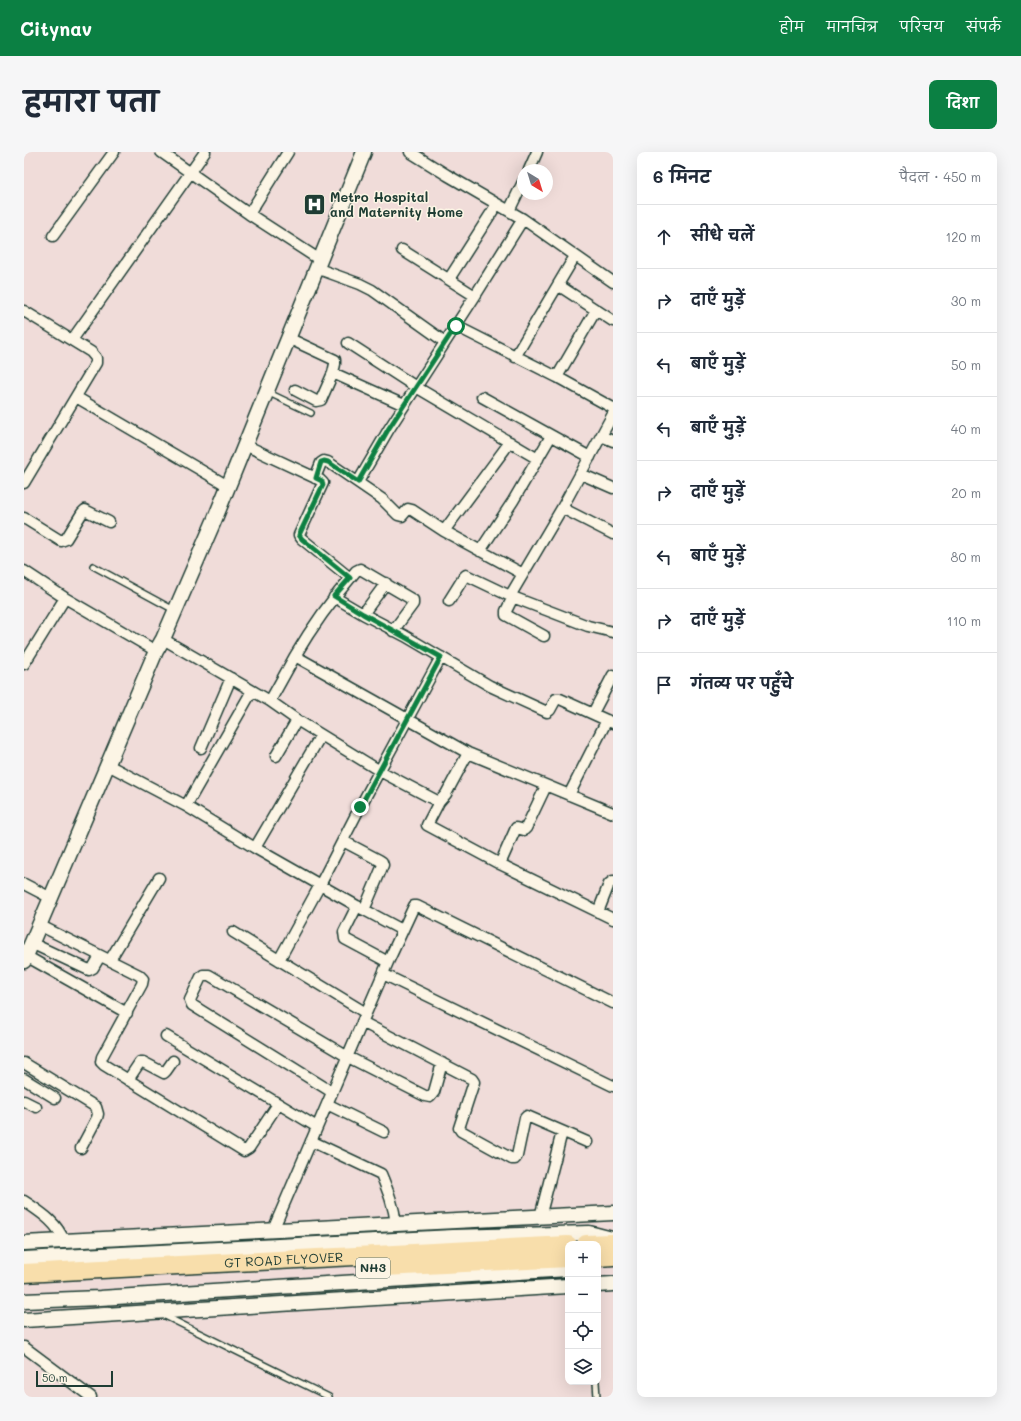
<!DOCTYPE html>
<html lang="hi">
<head>
<meta charset="utf-8">
<style>
  :root { --surface:#fff; --page:#f6f6f7; --text:#1f2937; --muted:#747a83; --line:#e0e1e3; --accent:#0b8043 }
  body { margin:0; font-family:Mali,"Playpen Sans Deva",sans-serif; background:var(--page); color:var(--text) }
  .controls { position:absolute; right:12px; bottom:12px; display:grid; overflow:hidden; border-radius:8px; box-shadow:0 4px 16px #0002 }
  .controls button { width:36px; height:36px; display:grid; place-items:center; padding:0; border:0; border-bottom:1px solid var(--line); background:var(--surface); color:var(--text); font:20px sans-serif }
  .compass { position:absolute; left:493px; top:12px; width:36px; height:36px; border-radius:50%; background:var(--surface); box-shadow:0 4px 16px #0002; rotate:142deg }
  .scale { position:absolute; left:12px; bottom:10px; width:77px; box-sizing:border-box; padding-left:4px; border:2px solid #1f3d34; border-top:0; font-size:11px; line-height:14px; white-space:nowrap; color:#1f3d34; -webkit-text-stroke:3px #fcf5e5; paint-order:stroke }
  .stop { position:absolute; width:12px; height:12px; margin:-9px; border:3px solid #0b8043; border-radius:50%; background:#fff }
  .stop.end { background:#0b8043; border-color:#fff; box-shadow:0 1px 4px #0008 }
  .list { margin:0; padding:0; list-style:none }
  h2 { display:flex; justify-content:space-between; align-items:center; height:52px; margin:0; padding:0 16px; font-size:17px }
  h2 small { font-size:13px; font-weight:400; color:var(--muted) }
  .list li { display:grid; grid-template-columns:26px 1fr auto; gap:12px; align-items:center; box-sizing:border-box; height:64px; padding:0 16px; border-top:1px solid var(--line) }
  .list b { display:block; font-size:15px; white-space:nowrap }
  .list em { font-size:13px; font-style:normal; color:var(--muted) }
  .icon { flex:none; width:22px; height:22px; fill:none; stroke:currentColor; stroke-width:2; stroke-linecap:round; stroke-linejoin:round }
  .map { position:relative; flex:none; width:589px; height:1245px; overflow:hidden; border-radius:8px }
  header { display:flex; align-items:center; gap:24px; box-sizing:border-box; height:56px; padding:0 20px; background:var(--accent); color:#fff }
  header strong { font-size:19px }
  nav { display:flex; gap:22px; margin-inline-start:auto; font-size:14px }
  .intro { display:flex; align-items:center; justify-content:space-between; box-sizing:border-box; height:96px; padding:0 24px }
  h1 { margin:0; font-size:28px }
  .button { padding:10px 18px; border-radius:8px; background:var(--accent); color:#fff; font-size:14px; font-weight:700 }
  main { display:flex; gap:24px; padding:0 24px }
  aside { flex:1; background:var(--surface); border-radius:8px; box-shadow:0 4px 16px #0002 }
  .map>svg:first-child { display:block }
  .lines { fill:none; stroke-linecap:round; stroke-linejoin:round }
  .lane-casing { stroke:#1f3d34; stroke-width:8 }
  .street-casing { stroke:#1f3d34; stroke-width:13 }
  .secondary-casing { stroke:#1f3d34; stroke-width:17 }
  .highway-casing { stroke:#1f3d34; stroke-width:21 }
  .lane { stroke:#fcf5e5; stroke-width:5 }
  .street { stroke:#fcf5e5; stroke-width:10 }
  .secondary { stroke:#fcf5e5; stroke-width:14 }
  .highway { stroke:#f8deab; stroke-width:18 }
  .route { stroke:#0b8043; stroke-width:5 }
  .labels { text-anchor:middle; stroke-width:3; stroke-linejoin:round; paint-order:stroke }
  .shield { fill:#fcf5e5; stroke:#617469; stroke-width:1 }
  .shield-label { font-size:12px; font-weight:bold; fill:#1f3d34 }
  .poi-label { font-size:13px; font-weight:bold; fill:#1f3d34; stroke:#fcf5e5; text-anchor:start }
  .street-label { font-size:13px; fill:#1f3d34; stroke:#fcf5e5 }
</style>
</head>
<body>
<header>
<strong>Citynav</strong>
<nav><a>होम</a><a>मानचित्र</a><a>परिचय</a><a>संपर्क</a></nav>
</header>
<div class="intro"><h1>हमारा पता</h1><a class="button">दिशा</a></div>
<main>
<div class="map">
<svg width="589" height="1245" viewBox="0 0 589 1245">
  <rect width="100%" height="100%" fill="#f0dcd9"/>
  <filter id="ink" filterUnits="userSpaceOnUse"><feTurbulence type="fractalNoise" baseFrequency=".025" numOctaves="2"/><feDisplacementMap in="SourceGraphic" scale="8" xChannelSelector="R" yChannelSelector="G"/><feConvolveMatrix kernelMatrix="1 2 1 2 8 2 1 2 1" color-interpolation-filters="sRGB"/></filter>
  <g filter="url(#ink)">
    <g class="lines">
      <defs>
        <path id="lane" d="M 243,240 L 287,261
          M 69,414 L 150,458
          M 141,1164 L 305,1245
          M 572,1230 L 573,1245"/>
        <path id="street" d="M 137,0 L 225,62 L 296,108
          M 386,0 L 423,23 L 499,67 L 589,130
          M 505,18 L 513,0
          M 485,59 L 499,30
          M 225,62 L 264,0
          M 29,84 L 90,0
          M 378,98 L 451,144
          M 292,116 L 336,132 L 348,138 L 421,190
          M 425,127 L 473,52
          M 534,133 L 589,169
          M 0,159 L 67,200 L 72,206 L 72,211 L 0,331
          M 432,174 L 533,225 L 589,256
          M 264,186 L 311,208 L 311,212 L 309,221 L 380,253
          M 48,188 L 181,0
          M 324,191 L 392,235 L 514,307
          M 491,205 L 551,104
          M 533,225 L 572,158
          M 271,238 L 292,249 L 297,248 L 309,221
          M 52,245 L 204,334
          M 458,245 L 566,305
          M 577,284 L 589,289
          M 221,293 L 296,328 L 299,331 L 275,383 L 278,387 L 326,426
          M 557,322 L 589,336
          M 291,326 L 297,311 L 300,309 L 304,310 L 358,347 L 374,363 L 378,364 L 384,357 L 388,358 L 420,379 L 499,422
          M 334,330 L 365,277 L 451,144 L 499,67
          M 538,356 L 589,382
          M 0,366 L 37,389 L 42,387 L 58,361 L 61,358 L 85,370
          M 420,379 L 486,290
          M 456,399 L 489,349 L 527,284
          M 0,419 L 41,446 L 132,499
          M 486,444 L 538,356 L 589,262
          M 310,445 L 339,462 L 381,484 L 466,534 L 523,560 L 526,558 L 532,547 L 536,547 L 589,571
          M 489,445 L 482,459 L 482,463 L 520,484
          M 425,449 L 440,425 L 442,423 L 486,444 L 564,474 L 589,480
          M 339,462 L 362,431
          M 139,487 L 246,549 L 271,504 L 444,601 L 589,661
          M 271,504 C 289,473 309,446 332,419 L 336,417 L 389,448 L 389,452 L 369,479
          M 0,512 L 41,446
          M 246,549 L 273,568 L 356,619 L 415,650
          M 569,561 L 589,523
          M 177,596 L 207,526
          M 444,601 L 422,642 L 415,650 L 403,673 L 476,712 L 589,767
          M 252,604 L 273,568
          M 84,613 L 162,654 L 231,696 L 333,754 L 378,778
          M 545,643 L 583,568
          M 162,654 L 228,539
          M 319,689 L 355,708 L 358,710 L 359,713 L 340,758
          M 231,696 L 297,583
          M 476,712 L 492,676 L 500,678 L 502,676 L 522,634
          M 0,732 L 27,746
          M 333,754 L 320,780 L 321,787 L 364,810
          M 574,760 L 585,732 L 589,729
          M 15,773 L 115,823 L 119,827 L 118,832 L 78,905 L 77,910 L 80,913 L 220,999 L 225,996 L 254,952
          M 209,780 L 342,861
          M 7,791 L 65,818 L 69,816 L 76,804
          M 2,804 L 103,861
          M 86,808 L 135,726
          M 255,808 L 296,733 L 336,655 L 417,505
          M 359,822 L 589,934
          M 338,870 L 448,927 L 450,930 L 435,976 L 437,979 L 488,1007 L 491,1007 L 493,1004 L 501,966 L 503,964 L 563,990
          M 142,884 L 293,975
          M 0,911 L 72,955 L 74,962 L 73,966 L 57,996
          M 0,927 L 31,946
          M 104,928 L 116,910 L 119,910 L 140,921 L 142,919 L 149,909
          M 308,940 L 168,853 L 166,848 L 177,825 L 179,823 L 185,823 L 324,905 L 401,944 L 406,945 L 410,940 L 418,911
          M 0,949 L 12,955
          M 303,952 L 360,980
          M 287,989 L 357,1022 C 364,1039 370,1054 372,1072
          M 0,1049 C 16,1060 33,1070 40,1089
          M 516,1065 L 538,980
          M 249,1078 L 364,810 L 390,754 L 393,754 L 589,851
          M 0,1195 L 67,1245"/>
        <path id="secondary" d="M 0,809 L 132,499 L 139,487 L 190,369 L 340,0
          M 0,1091 L 589,1061
          M 0,1107 L 429,1085 L 565,1081 L 588,1087
          M 574,1133 L 589,1132
          M 0,1149 L 76,1146 L 544,1117
          M 0,1168 L 544,1134"/>
        <g id="highway">
          <path d="M 562,1092 L 589,1091"/>
          <path d="M 574,1105 L 589,1104"/>
          <path d="M 360,1115 L 544,1106"/>
          <path id="s1" d="M 0,1121 L 544,1093"/>
        </g>
      </defs>
      <use href="#lane" class="lane-casing"/>
      <use href="#street" class="street-casing"/>
      <use href="#secondary" class="secondary-casing"/>
      <use href="#highway" class="highway-casing"/>
      <use href="#lane" class="lane"/>
      <use href="#street" class="street"/>
      <use href="#secondary" class="secondary"/>
      <use href="#highway" class="highway"/>
    </g>
  </g>
  <g class="lines" filter="url(#ink)">
    <path class="route" d="M 336,655 L 417,505 L 339,462 L 310,444 L 326,426 L 278,387 L 275,383 L 299,333 L 298,329 L 292,326 L 297,310 L 300,309 L 304,310 L 334,330 L 365,276 L 432,174"/>
  </g>
  <defs>
    <symbol id="hospital-square" viewBox="-11 -11 22 22"><rect x="-9" y="-9" width="18" height="18" rx="4" fill="#1f3d34" stroke="#fcf5e5"/><path d="M-5-5h3v3.5h4V-5h3V5h-3V1.5h-4V5h-3Z" fill="#fff"/></symbol>
  </defs>
  <g fill-rule="evenodd">
    <use href="#hospital-square" x="278" y="40" width="25" height="25"/>
  </g>
  <g class="labels">
    <rect class="shield" x="332" y="1106" width="34" height="20" rx="3"/>
    <g class="shield-label">
      <text x="349" y="1120">NH3</text>
    </g>
    <g class="poi-label">
      <text x="306" y="50">Metro Hospital<tspan x="306" dy="15">and Maternity Home</tspan></text>
    </g>
    <g class="street-label">
      <text dy="5" stroke="none"><textPath href="#s1" startOffset="260">GT ROAD FLYOVER</textPath></text>
    </g>
  </g>
</svg>
<div class="controls">
<button>+</button>
<button>−</button>
<button><svg class="icon" aria-label="locate" viewBox="0 0 24 24"><circle cx="12" cy="12" r="6"/><path d="M12 2v4M12 18v4M2 12h4M18 12h4"/></svg></button>
<button><svg class="icon" aria-label="layers" viewBox="0 0 24 24"><path d="M12 4l9 5-9 5-9-5zM3 14l9 5 9-5"/></svg></button>
</div>
<svg class="compass" viewBox="-18 -18 36 36"><path d="M0-13l5 13h-10z" fill="#e53935"/><path d="M0 13l5-13h-10z" fill="#747a83"/></svg>
<div class="scale">50 m</div>
<div class="stop" style="left:432px;top:174px"></div>
<div class="stop end" style="left:336px;top:655px"></div>
</div>
<aside>
<h2>6 मिनट<small>पैदल · 450 m</small></h2>
<ul class="list">
<li><svg class="icon" aria-label="ahead" viewBox="0 0 24 24"><path d="M12 20V5M6 11l6-6 6 6"/></svg><div><b>सीधे चलें</b></div><em>120 m</em></li>
<li><svg class="icon" aria-label="right" viewBox="0 0 24 24"><path d="M7 20v-9h11M14 6l5 5-5 5"/></svg><div><b>दाएँ मुड़ें</b></div><em>30 m</em></li>
<li><svg class="icon" aria-label="left" viewBox="0 0 24 24"><path d="M17 20v-9H6M10 6l-5 5 5 5"/></svg><div><b>बाएँ मुड़ें</b></div><em>50 m</em></li>
<li><svg class="icon" aria-label="left" viewBox="0 0 24 24"><path d="M17 20v-9H6M10 6l-5 5 5 5"/></svg><div><b>बाएँ मुड़ें</b></div><em>40 m</em></li>
<li><svg class="icon" aria-label="right" viewBox="0 0 24 24"><path d="M7 20v-9h11M14 6l5 5-5 5"/></svg><div><b>दाएँ मुड़ें</b></div><em>20 m</em></li>
<li><svg class="icon" aria-label="left" viewBox="0 0 24 24"><path d="M17 20v-9H6M10 6l-5 5 5 5"/></svg><div><b>बाएँ मुड़ें</b></div><em>80 m</em></li>
<li><svg class="icon" aria-label="right" viewBox="0 0 24 24"><path d="M7 20v-9h11M14 6l5 5-5 5"/></svg><div><b>दाएँ मुड़ें</b></div><em>110 m</em></li>
<li><svg class="icon" aria-label="arrive" viewBox="0 0 24 24"><path d="M6 21V4h12l-3 4 3 4H6"/></svg><div><b>गंतव्य पर पहुँचे</b></div></li>
</ul>
</aside>
</main>
</body>
</html>
